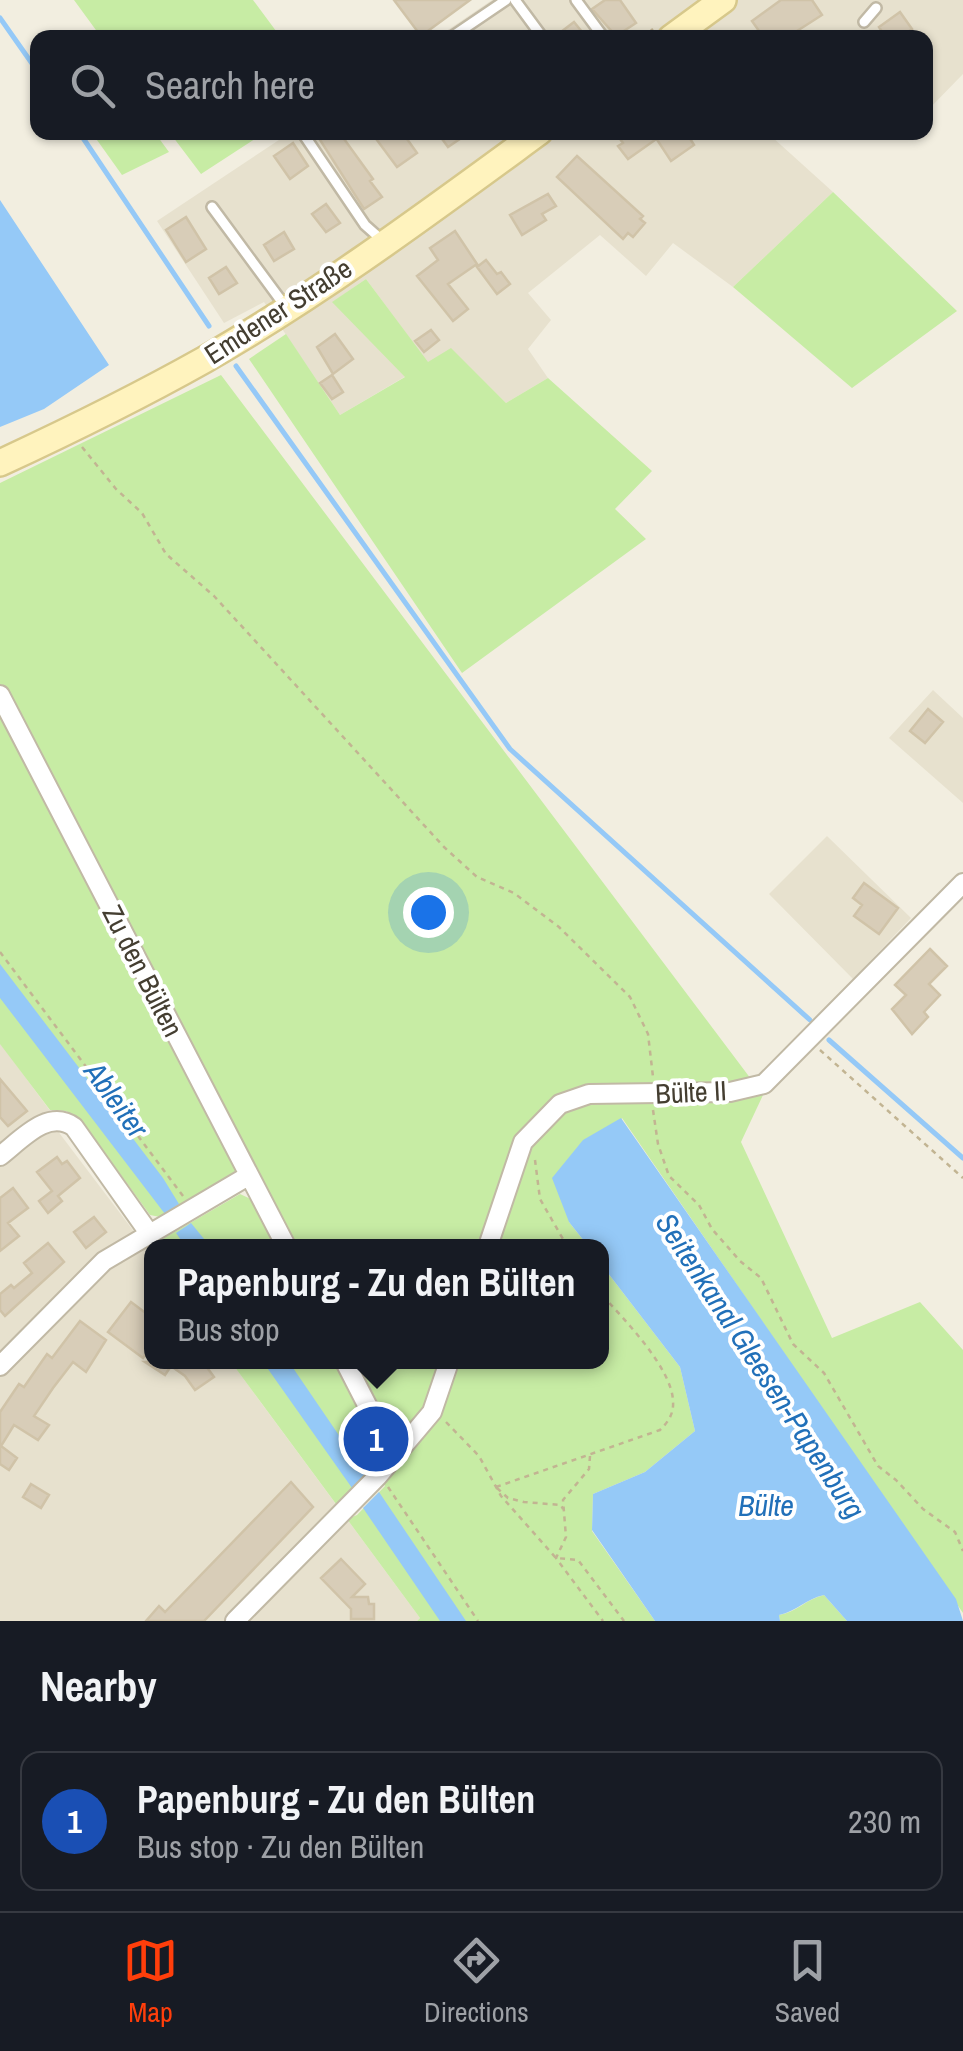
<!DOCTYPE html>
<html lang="en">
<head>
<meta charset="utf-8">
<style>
  :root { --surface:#171b24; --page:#242831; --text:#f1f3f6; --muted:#9ea1a6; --line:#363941; --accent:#ff3e0b }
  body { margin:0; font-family:"Archivo Narrow",sans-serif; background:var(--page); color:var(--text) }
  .you { position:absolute; left:428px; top:912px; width:35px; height:35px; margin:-25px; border:8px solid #fff; border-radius:50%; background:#1a73e8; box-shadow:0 0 0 15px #1a73e833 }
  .badge { display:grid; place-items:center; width:65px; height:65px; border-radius:50%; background:var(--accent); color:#fff; font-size:32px; font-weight:700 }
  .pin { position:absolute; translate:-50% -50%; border:5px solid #fff; box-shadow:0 2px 10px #0006 }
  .popup { position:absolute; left:144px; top:1239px; width:465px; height:130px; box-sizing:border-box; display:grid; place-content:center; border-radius:20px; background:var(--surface); filter:drop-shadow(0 2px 8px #0005); font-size:32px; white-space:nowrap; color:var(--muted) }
  .popup b { font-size:38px; color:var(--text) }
  .popup::after { content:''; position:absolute; left:50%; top:100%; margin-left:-20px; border:20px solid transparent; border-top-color:var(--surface) }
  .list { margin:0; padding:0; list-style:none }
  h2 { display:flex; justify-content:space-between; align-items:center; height:130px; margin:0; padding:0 40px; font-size:42px }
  h2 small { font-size:32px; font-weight:400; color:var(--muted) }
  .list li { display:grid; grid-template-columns:65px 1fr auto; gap:30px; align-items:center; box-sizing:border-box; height:140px; margin:0 20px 20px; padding:0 20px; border:2px solid var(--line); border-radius:20px }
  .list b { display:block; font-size:38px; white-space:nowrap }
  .list p { margin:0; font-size:32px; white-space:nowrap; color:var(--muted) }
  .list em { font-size:32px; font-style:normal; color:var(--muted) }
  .icon { flex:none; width:55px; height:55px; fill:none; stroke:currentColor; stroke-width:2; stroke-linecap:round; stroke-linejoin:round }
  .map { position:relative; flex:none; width:963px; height:1621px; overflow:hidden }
  .search { position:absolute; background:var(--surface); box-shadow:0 2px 8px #0004; left:30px; right:30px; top:30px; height:110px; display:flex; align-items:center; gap:25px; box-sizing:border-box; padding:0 35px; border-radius:20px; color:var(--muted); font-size:38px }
  .sheet { height:290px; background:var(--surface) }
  nav { display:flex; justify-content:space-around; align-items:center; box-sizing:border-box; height:140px; border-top:2px solid var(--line); background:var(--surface); font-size:28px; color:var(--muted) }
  nav a { display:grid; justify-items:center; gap:5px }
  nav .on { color:var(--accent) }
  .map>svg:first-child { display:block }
  .residential { fill:#e7e1ce }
  .green { fill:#c7eca4 }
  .water { fill:#95c9f7 }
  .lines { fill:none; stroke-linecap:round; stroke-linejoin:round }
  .stream { stroke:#95c9f7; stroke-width:5 }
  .building { fill:#d8cdb8; stroke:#d0c3a8; stroke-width:2.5 }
  .lane-casing { stroke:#c1b9a5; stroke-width:14 }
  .street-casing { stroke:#c1b9a5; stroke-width:22 }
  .secondary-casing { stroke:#d7c88b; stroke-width:30 }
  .path { stroke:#c2b492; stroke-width:2.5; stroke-dasharray:5 5; stroke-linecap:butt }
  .lane { stroke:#fff; stroke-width:9 }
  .street { stroke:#fff; stroke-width:18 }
  .secondary { stroke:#fff3be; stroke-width:25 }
  .labels { text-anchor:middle; stroke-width:8; stroke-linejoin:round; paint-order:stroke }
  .street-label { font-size:28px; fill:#443e31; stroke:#fff }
  .water-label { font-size:30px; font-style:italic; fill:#2170b9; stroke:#fff }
</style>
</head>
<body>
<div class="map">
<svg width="963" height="1621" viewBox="0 0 963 1621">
  <rect width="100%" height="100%" fill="#f2eee0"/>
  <path class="residential" d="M 492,0 L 963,0 L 963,74 L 926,112 L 926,38 L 436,38 Z
    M 291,132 L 774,133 L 771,136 L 833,192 L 733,287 L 673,243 L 646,276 L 600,235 L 528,293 L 551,320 L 528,349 L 548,378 L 506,403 L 451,349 L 428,363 L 366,279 L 333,302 L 406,376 L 340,415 L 264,302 L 224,323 L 157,221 Z
    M 933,690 L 963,718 L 963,803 L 889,738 Z
    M 827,836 L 911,918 L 853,979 L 769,894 Z
    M 0,1043 L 51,1112 L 60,1134 L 151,1254 L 151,1362 L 231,1362 L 420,1618 L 417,1621 L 0,1621 Z"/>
  <path class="green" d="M 74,0 L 253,0 L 279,35 L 276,38 L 101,37 Z
    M 92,133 L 155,133 L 169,152 L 122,175 Z
    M 170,133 L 264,133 L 201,174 Z
    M 833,192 L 957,311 L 852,388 L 733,287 Z
    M 366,279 L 428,362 L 451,348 L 506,403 L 548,378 L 652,471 L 615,509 L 646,539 L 462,673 L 249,359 L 286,334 L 340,415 L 405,377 L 332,302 Z
    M 221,375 L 763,1095 L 741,1142 L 832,1338 L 920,1302 L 963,1350 L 963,1613 L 622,1118 L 569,1222 L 588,1246 L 292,1246 L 249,1163 L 160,1217 L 150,1215 L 81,1120 L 66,1111 L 50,1110 L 0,1044 L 0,483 Z
    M 240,1194 L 255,1201 L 279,1246 L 151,1246 L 151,1254 L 147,1248 Z
    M 601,1264 L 680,1367 L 695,1431 L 645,1472 L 593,1494 L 592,1531 L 655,1621 L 417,1621 L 420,1618 L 347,1519 L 357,1515 L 385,1486 L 383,1482 L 410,1425 L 389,1430 L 348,1362 L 601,1362 Z
    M 231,1362 L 336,1362 L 368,1426 L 361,1430 L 370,1447 L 378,1443 L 376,1465 L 336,1504 Z
    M 824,1595 L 847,1621 L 780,1621 L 779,1615 C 797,1612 806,1599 824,1595 Z"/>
  <path class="water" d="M 0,200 L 109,365 L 44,409 L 0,427 Z
    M 0,964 L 163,1178 L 179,1204 L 165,1214 L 0,998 Z
    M 621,1118 L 956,1599 L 963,1621 L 847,1621 L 824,1595 C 806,1599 797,1611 779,1615 L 780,1621 L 655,1621 L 592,1530 L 593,1494 L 645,1472 L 695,1431 L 680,1367 L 601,1264 L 601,1246 L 588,1246 L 569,1222 L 552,1178 L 583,1140 Z
    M 191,1223 L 209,1245 L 210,1246 L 185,1246 L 176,1233 Z
    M 263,1362 L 289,1362 L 366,1475 L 352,1488 Z
    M 379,1492 L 466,1621 L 440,1621 L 363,1508 Z"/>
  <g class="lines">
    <path class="stream" d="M 0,18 L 38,72
      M 79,132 L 209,326
      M 236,366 L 510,749 L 810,1020
      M 829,1040 L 963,1158"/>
  </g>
  <path class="building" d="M 394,0 L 470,0 L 421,36 Z
    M 605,0 L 620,0 L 636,23 L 616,36 L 592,9 Z
    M 781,0 L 812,0 L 822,15 L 786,38 L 764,38 L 752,21 Z
    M 900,12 L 912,29 L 900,38 L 886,38 L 879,27 Z
    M 574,22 L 587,38 L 553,38 Z
    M 315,132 L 339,132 L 373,179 L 370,181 L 382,197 L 364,209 Z
    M 371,132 L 402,132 L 417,153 L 397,167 Z
    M 437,132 L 470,132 L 448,147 Z
    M 615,132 L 650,132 L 655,140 L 628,159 L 618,146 L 623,143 Z
    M 652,132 L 686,132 L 694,145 L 671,161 Z
    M 293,143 L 308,166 L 290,179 L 274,156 Z
    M 577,156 L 643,216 L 640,219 L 645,223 L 633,237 L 628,233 L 623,239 L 557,177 Z
    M 548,194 L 556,206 L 542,214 L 546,220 L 522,235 L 510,215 Z
    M 326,204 L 340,223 L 326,232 L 312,214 Z
    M 186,217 L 206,249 L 186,262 L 166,230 Z
    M 455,231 L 477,264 L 448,284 L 468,309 L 453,321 L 417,276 L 438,260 L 430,248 Z
    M 284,232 L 294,249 L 274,261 L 264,245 Z
    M 486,260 L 497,274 L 501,272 L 510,284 L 497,294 L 477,267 Z
    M 226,267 L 237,283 L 219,294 L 209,278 Z
    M 431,330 L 439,340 L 424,352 L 415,341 Z
    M 335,334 L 353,359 L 333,374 L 317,347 Z
    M 332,375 L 343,392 L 332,399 L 320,383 Z
    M 928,709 L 943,722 L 925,743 L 910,731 Z
    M 864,883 L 898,908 L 879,934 L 854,916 L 862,905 L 853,898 Z
    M 930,949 L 947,966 L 929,984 L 940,995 L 924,1012 L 928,1017 L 912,1034 L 892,1009 L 906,995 L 895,985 Z
    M 0,1079 L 27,1111 L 8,1126 L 0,1117 Z
    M 57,1157 L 62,1164 L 67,1161 L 80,1178 L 58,1196 L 62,1201 L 48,1213 L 39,1201 L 52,1191 L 37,1172 Z
    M 13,1188 L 28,1208 L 8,1223 L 19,1236 L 0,1251 L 0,1198 Z
    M 94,1217 L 106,1232 L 86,1248 L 74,1232 Z
    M 48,1243 L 64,1262 L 5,1316 L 0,1310 L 0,1294 L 11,1285 L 14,1288 L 32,1273 L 24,1263 Z
    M 131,1302 L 151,1317 L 151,1347 L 143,1358 L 108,1332 Z
    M 80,1321 L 106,1340 L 86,1372 L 73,1362 L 53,1388 L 34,1416 L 49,1425 L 38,1440 L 14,1425 L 1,1446 L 17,1458 L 9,1470 L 0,1464 L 0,1412 L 19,1384 L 24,1387 L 47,1354 L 52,1358 Z
    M 145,1362 L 203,1362 L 214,1377 L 195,1390 L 185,1376 L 171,1366 L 165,1375 Z
    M 291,1482 L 313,1507 L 204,1621 L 146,1621 L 159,1606 L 165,1612 Z
    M 31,1484 L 49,1495 L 41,1508 L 23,1497 Z
    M 341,1559 L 365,1584 L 352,1597 L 368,1597 L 369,1604 L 374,1604 L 374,1619 L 351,1619 L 351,1609 L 321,1578 Z"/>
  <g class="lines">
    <defs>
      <path id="lane" d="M 515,0 L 543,38
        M 576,0 L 604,38
        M 864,22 L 876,8
        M 450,38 L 506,0
        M 302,132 L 365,225 L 383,241
        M 212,207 L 285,306"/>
      <path id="street" d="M 0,695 L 286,1246
        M 0,1156 C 21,1140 48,1108 74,1127 L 149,1233
        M 488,1246 L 523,1142 L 560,1104 L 589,1094 L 730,1092 L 764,1084 L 963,883
        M 345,1362 L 383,1436 L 400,1449
        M 0,1366 L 104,1261 L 248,1176
        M 235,1621 L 378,1476 L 432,1412 L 449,1362"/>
      <path id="secondary" d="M 671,38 L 723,0
        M 0,463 C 69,431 138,397 204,360 C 321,293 431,211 539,132"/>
    </defs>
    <use href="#lane" class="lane-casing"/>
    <use href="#street" class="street-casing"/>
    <use href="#secondary" class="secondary-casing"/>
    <path class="path" d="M 642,38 L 653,29
      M 82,447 L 116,489 L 142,513 L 166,554 L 214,596 L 444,847 L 477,877 L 514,893 L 559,927 L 630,997 L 648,1034 L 653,1077
      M 0,952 L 183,1196
      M 820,1050 L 963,1178
      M 653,1110 L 658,1144 L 669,1176 L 699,1205 L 712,1229 L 740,1261 L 761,1278 L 793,1344 L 824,1373 L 878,1466 L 896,1480 L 923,1509 L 955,1532 L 963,1551
      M 535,1160 L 540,1199 L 567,1246
      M 446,1422 L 479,1456 L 501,1496 L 556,1558 L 578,1560 L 624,1621
      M 590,1456 L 589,1469 L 563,1500 L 566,1537 L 556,1558 L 603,1621
      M 388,1487 L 478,1621
      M 496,1487 L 660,1430 C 668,1422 674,1414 673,1401 C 672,1368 623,1318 601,1294
      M 497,1488 L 508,1498 L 524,1502 L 561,1505 L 563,1509"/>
    <use href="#lane" class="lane"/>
    <use href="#street" class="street"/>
    <use href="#secondary" class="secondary"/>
  </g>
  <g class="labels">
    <g class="street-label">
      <text transform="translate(278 311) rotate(-33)" y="10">Emdener Straße</text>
      <text transform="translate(143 971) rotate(63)" y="10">Zu den Bülten</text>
      <text transform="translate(691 1092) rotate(-3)" y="10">Bülte II</text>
    </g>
    <g class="water-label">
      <text transform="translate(116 1100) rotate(54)" y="10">Ableiter</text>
      <text transform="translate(760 1366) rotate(57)" y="10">Seitenkanal Gleesen-Papenburg</text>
      <text x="766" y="1516">Bülte</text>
    </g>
  </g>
</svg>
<div class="you"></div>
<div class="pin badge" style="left:376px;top:1439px;background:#1a4fb4">1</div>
<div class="popup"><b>Papenburg - Zu den Bülten</b>Bus stop</div>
<div class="search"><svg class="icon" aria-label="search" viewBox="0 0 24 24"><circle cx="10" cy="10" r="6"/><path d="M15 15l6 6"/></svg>Search here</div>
</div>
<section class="sheet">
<h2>Nearby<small></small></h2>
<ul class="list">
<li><span class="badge" style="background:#1a4fb4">1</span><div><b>Papenburg - Zu den Bülten</b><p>Bus stop · Zu den Bülten</p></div><em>230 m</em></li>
</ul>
</section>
<nav>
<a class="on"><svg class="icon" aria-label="map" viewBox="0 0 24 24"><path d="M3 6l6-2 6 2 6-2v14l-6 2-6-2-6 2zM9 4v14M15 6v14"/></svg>Map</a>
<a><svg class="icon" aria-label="directions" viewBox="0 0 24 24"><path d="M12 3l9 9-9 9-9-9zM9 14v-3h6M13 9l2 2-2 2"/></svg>Directions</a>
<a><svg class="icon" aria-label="saved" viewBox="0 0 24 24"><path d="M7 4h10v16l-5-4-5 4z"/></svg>Saved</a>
</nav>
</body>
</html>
